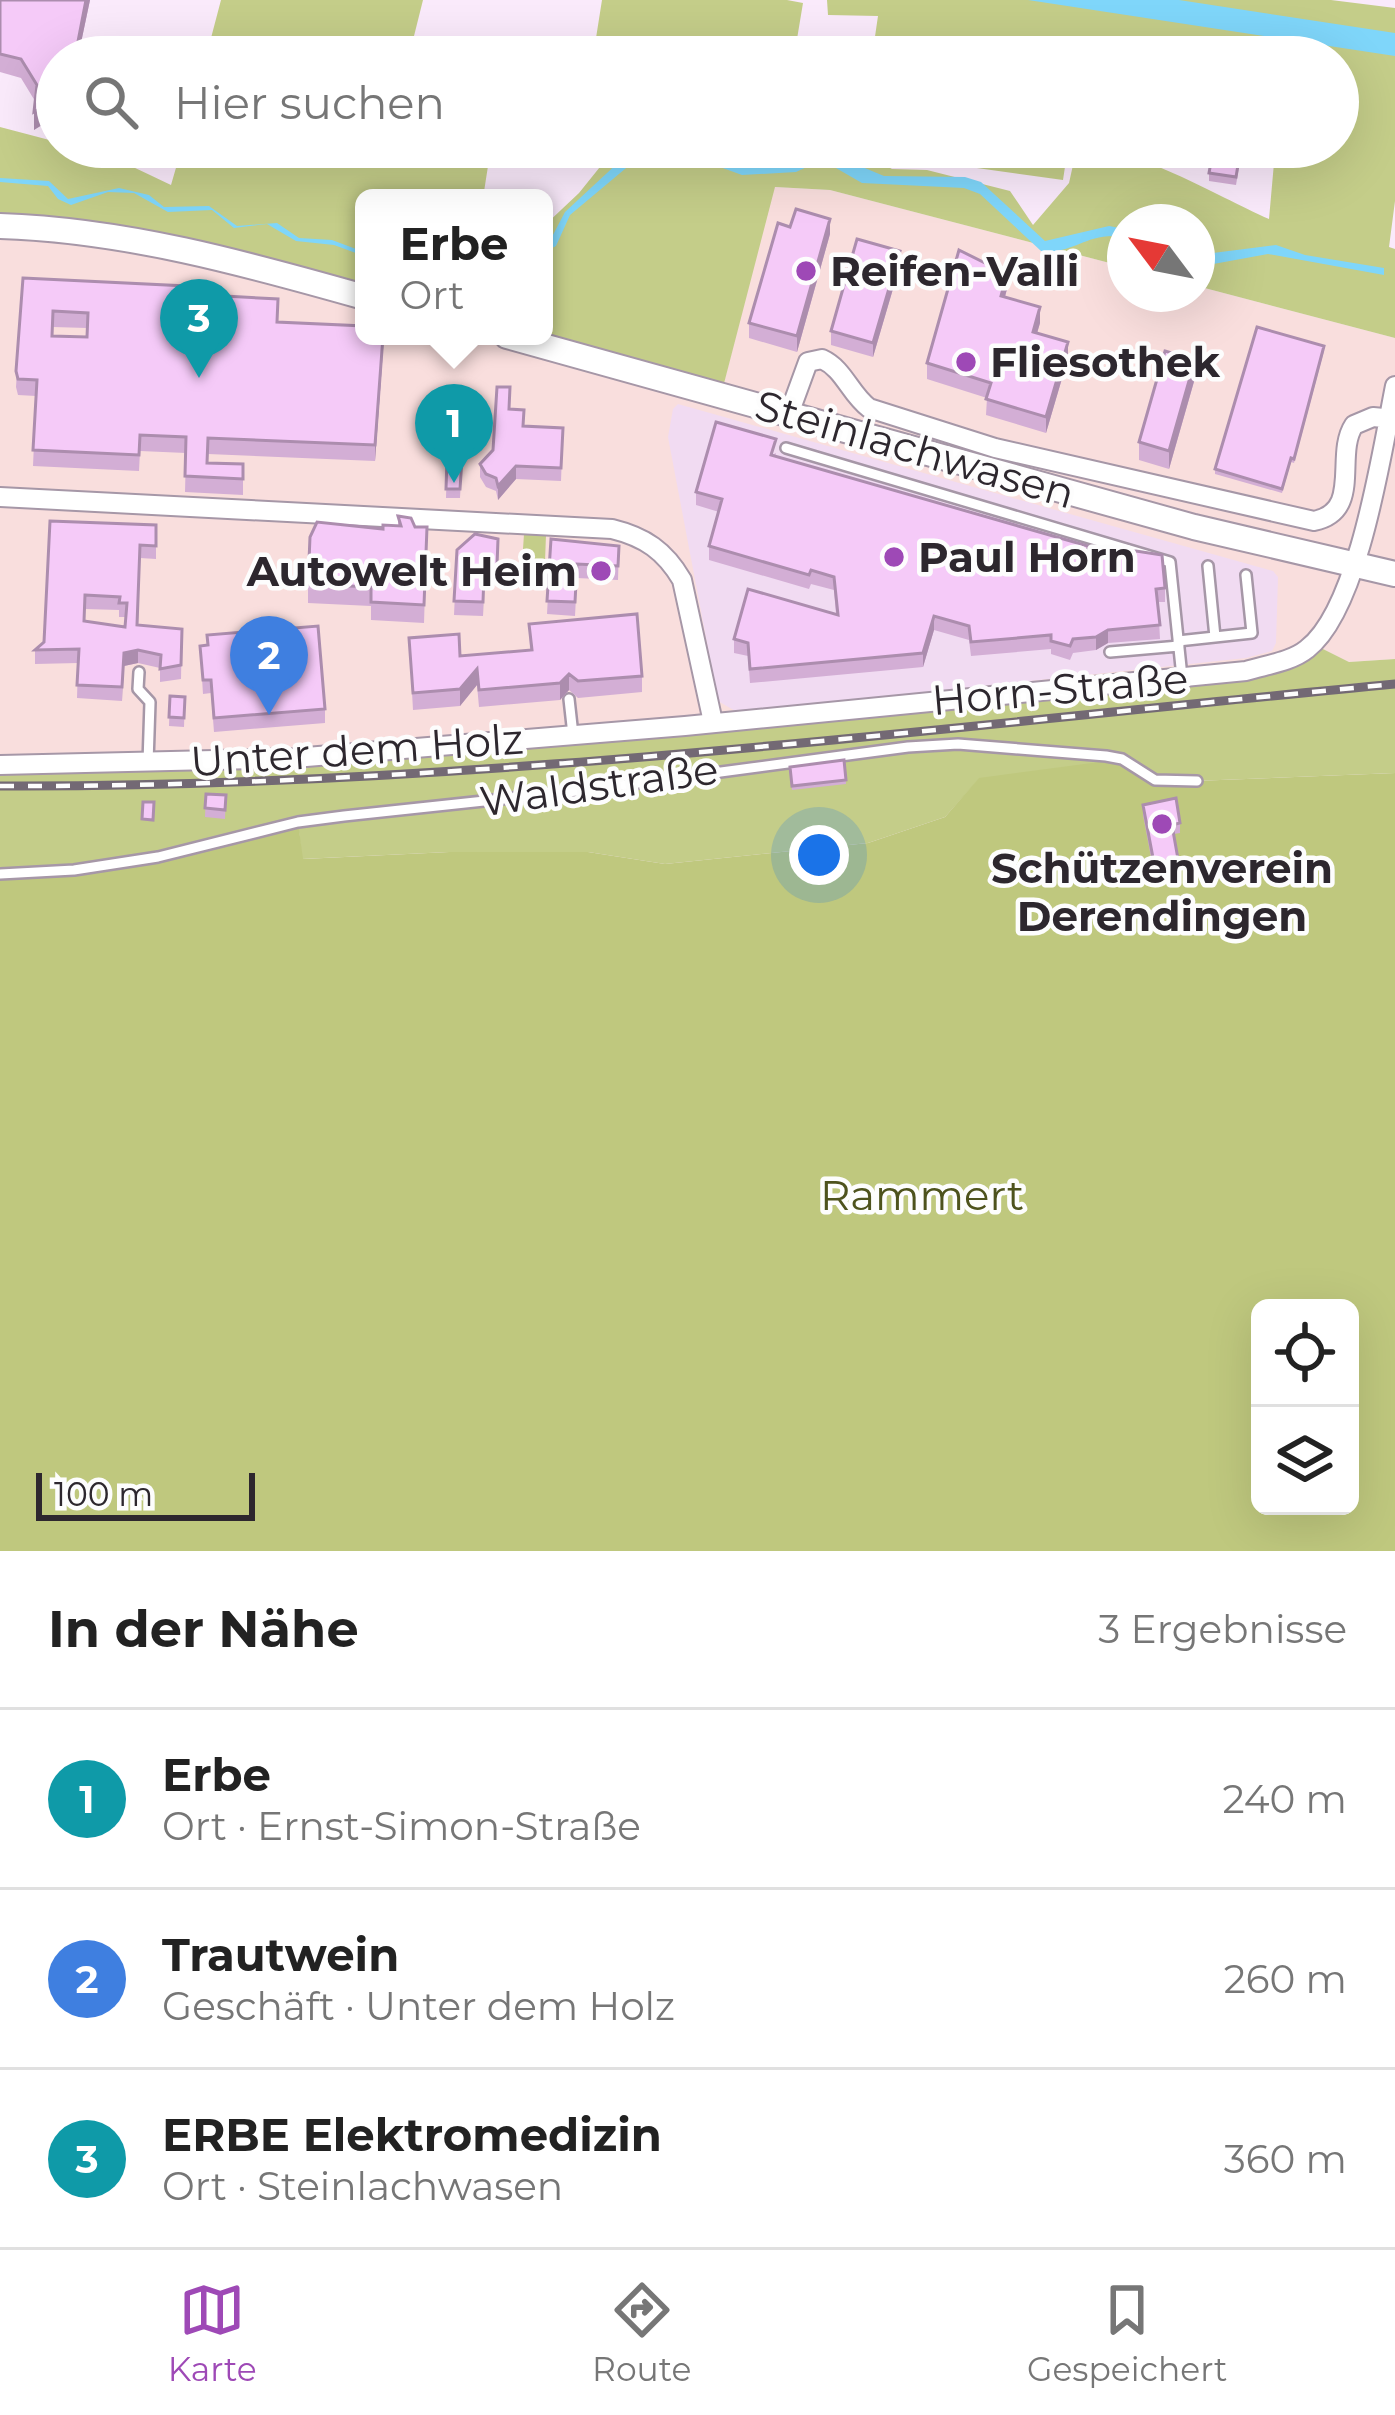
<!DOCTYPE html>
<html lang="de">
<head>
<meta charset="utf-8">
<style>
  :root { --surface:#fff; --page:#f2f2f2; --text:#222; --muted:#767676; --line:#e0e0e0; --accent:#9e49b6 }
  body { margin:0; font-family:Montserrat,sans-serif; background:var(--page); color:var(--text) }
  .controls { position:absolute; right:36px; bottom:36px; display:grid; overflow:hidden; border-radius:18px; box-shadow:0 12px 48px #0002 }
  .controls button { width:108px; height:108px; display:grid; place-items:center; padding:0; border:0; border-bottom:3px solid var(--line); background:var(--surface); color:var(--text); font:60px sans-serif }
  .compass { position:absolute; left:1107px; top:204px; width:108px; height:108px; border-radius:50%; background:var(--surface); box-shadow:0 12px 48px #0002; rotate:302deg }
  .scale { position:absolute; left:36px; bottom:30px; width:219px; box-sizing:border-box; padding-left:12px; border:6px solid #2d272e; border-top:0; font-size:33px; line-height:42px; white-space:nowrap; color:#2d272e; -webkit-text-stroke:9px #fdfdfd; paint-order:stroke }
  .you { position:absolute; left:819px; top:855px; width:42px; height:42px; margin:-30px; border:9px solid #fff; border-radius:50%; background:#1a73e8; box-shadow:0 0 0 18px #1a73e833 }
  .badge { display:grid; place-items:center; width:78px; height:78px; border-radius:50%; background:var(--accent); color:#fff; font-size:39px; font-weight:700 }
  .pin { position:absolute; translate:-50% -99px; filter:drop-shadow(0 3px 6px #0008) }
  .pin::after { content:''; position:absolute; top:63px; width:42px; height:36px; background:inherit; clip-path:polygon(0 0,100% 0,50% 100%) }
  .popup { position:absolute; left:355px; top:189px; width:198px; height:156px; box-sizing:border-box; display:grid; place-content:center; border-radius:18px; background:var(--surface); filter:drop-shadow(0 3px 9px #0005); font-size:39px; white-space:nowrap; color:var(--muted) }
  .popup b { font-size:45px; color:var(--text) }
  .popup::after { content:''; position:absolute; left:50%; top:100%; margin-left:-24px; border:24px solid transparent; border-top-color:var(--surface) }
  .list { margin:0; padding:0; list-style:none }
  h2 { display:flex; justify-content:space-between; align-items:center; height:156px; margin:0; padding:0 48px; font-size:51px }
  h2 small { font-size:39px; font-weight:400; color:var(--muted) }
  .list li { display:grid; grid-template-columns:78px 1fr auto; gap:36px; align-items:center; box-sizing:border-box; height:180px; padding:0 48px; border-top:3px solid var(--line) }
  .list b { display:block; font-size:45px; white-space:nowrap }
  .list p { margin:0; font-size:39px; white-space:nowrap; color:var(--muted) }
  .list em { font-size:39px; font-style:normal; color:var(--muted) }
  .icon { flex:none; width:66px; height:66px; fill:none; stroke:currentColor; stroke-width:2; stroke-linecap:round; stroke-linejoin:round }
  .map { position:relative; flex:none; width:1395px; height:1551px; overflow:hidden }
  .search { position:absolute; background:var(--surface); box-shadow:0 12px 48px #0002; left:36px; right:36px; top:36px; height:132px; display:flex; align-items:center; gap:30px; box-sizing:border-box; padding:0 42px; border-radius:66px; color:var(--muted); font-size:45px }
  .sheet { height:696px; background:var(--surface) }
  nav { display:flex; justify-content:space-around; align-items:center; box-sizing:border-box; height:168px; border-top:3px solid var(--line); background:var(--surface); font-size:33px; color:var(--muted) }
  nav a { display:grid; justify-items:center; gap:6px }
  nav .on { color:var(--accent) }
  .map>svg:first-child { display:block }
  .commercial { fill:#f9dedd }
  .built { fill:#f1dbf2 }
  .green { fill:#c4cd89 }
  .forest { fill:#bfc87e; fill-rule:evenodd }
  .water { fill:#7fd6fa }
  .lines { fill:none; stroke-linecap:round; stroke-linejoin:round }
  .lane-casing { stroke:#a697a7; stroke-width:14 }
  .street-casing { stroke:#a697a7; stroke-width:22 }
  .secondary-casing { stroke:#a697a7; stroke-width:28 }
  .lane { stroke:#fff; stroke-width:9 }
  .street { stroke:#fff; stroke-width:18 }
  .secondary { stroke:#fff; stroke-width:24 }
  .rail-casing { stroke:#736974; stroke-width:9 }
  .rail { stroke:#fdfdfd; stroke-width:4.5; stroke-dasharray:14; stroke-linecap:butt }
  .wall { fill:#d3aed5; fill-rule:evenodd }
  .shaded-wall { fill:#ac8dae }
  .building { fill:#f5caf8; stroke:#ac8dae; stroke-width:3; fill-rule:evenodd }
  .poi-dot { fill:#9e49b6; stroke:#fdfdfd; stroke-width:4.5 }
  .labels { text-anchor:middle; stroke-width:9; stroke-linejoin:round; paint-order:stroke }
  .poi-label { font-size:42px; font-weight:bold; fill:#2d272e; stroke:#fdfdfd; text-anchor:start }
  .street-label { font-size:42px; fill:#2d272e; stroke:#fdfdfd }
  .park-label { font-size:42px; fill:#4e531d; stroke:#fdfdfd }
</style>
</head>
<body>
<div class="map">
<svg width="1395" height="1551" viewBox="0 0 1395 1551">
  <rect width="100%" height="100%" fill="#faeafb"/>
  <path class="commercial" d="M 774,187 L 830,190 L 1125,267 L 1125,294 L 1197,294 L 1197,286 L 1395,338 L 1395,659 L 1349,662 L 1313,644 L 1246,671 L 294,758 L 0,765 L 0,226 L 364,297 L 364,336 L 507,336 L 721,394 Z"/>
  <path class="built" d="M 678,404 L 1273,571 L 1278,577 L 1276,643 L 1272,651 L 1246,658 L 737,712 L 718,701 L 668,437 L 673,409 Z"/>
  <path class="green" d="M 221,0 L 423,0 L 413,40 L 504,57 L 206,57 Z
    M 602,0 L 787,0 L 803,3 L 794,57 L 593,57 Z
    M 827,0 L 1331,0 L 1395,8 L 1395,201 L 1389,247 L 1395,249 L 1395,338 L 1197,286 L 1197,222 L 1125,222 L 1125,267 L 830,190 L 775,187 L 721,395 L 544,336 L 544,226 L 579,193 L 616,147 L 849,147 L 858,150 L 859,147 L 1068,147 L 1063,180 L 862,152 L 892,169 L 927,170 L 1010,191 L 1033,225 L 1069,183 L 1077,147 C 1137,147 1215,195 1269,219 L 1274,163 L 1249,159 L 1250,147 L 1338,147 L 1338,57 L 1186,57 L 1096,43 L 1083,44 L 1080,57 L 872,57 L 878,16 L 828,15 Z
    M 0,127 L 57,142 L 57,147 C 98,147 135,168 171,185 L 182,147 L 491,147 L 483,198 L 364,198 L 364,297 L 0,220 Z
    M 524,534 L 546,535 L 544,588 L 516,586 L 517,564 L 522,564 Z
    M 1313,644 L 1349,662 L 1395,659 L 1395,773 L 1168,782 L 980,778 L 945,817 L 868,843 L 665,864 L 588,852 L 449,852 L 302,859 L 298,823 L 158,857 L 0,874 L 0,765 L 294,758 L 1246,671 Z"/>
  <path class="forest" d="M 1122,759 L 1168,782 L 1395,773 L 1395,1551 L 0,1551 L 0,874 L 158,857 L 298,822 L 303,859 L 449,852 L 588,852 L 665,864 L 868,843 L 945,817 L 979,778 ZM 1260,1308 L 1350,1308 L 1350,1506 L 1260,1506 Z"/>
  <path class="water" d="M 1028,0 L 1179,0 L 1395,33 L 1395,56 Z
    M 635,147 L 670,147 L 686,157 L 710,156 L 743,167 L 760,161 L 785,164 L 819,149 L 884,176 L 965,177 L 981,182 L 1045,241 L 1109,226 L 1125,229 L 1125,237 C 1086,231 1075,255 1041,251 L 980,194 L 964,188 L 862,183 L 822,160 L 796,172 L 742,175 L 709,163 L 687,166 L 650,148 L 570,215 L 556,246 L 544,252 L 565,212 Z
    M 0,178 L 49,181 L 68,199 L 119,188 L 149,195 L 164,207 L 209,206 L 237,226 L 277,223 L 299,238 L 332,240 L 364,252 L 364,256 L 334,245 L 296,241 L 267,224 L 234,228 L 212,210 L 168,212 L 134,193 L 108,192 L 71,205 L 58,199 L 48,186 L 0,182 Z
    M 1276,245 L 1305,255 L 1384,268 L 1384,275 L 1268,254 L 1197,267 L 1197,251 L 1205,254 Z"/>
  <g class="lines">
    <defs>
      <path id="lane" d="M 786,448 L 1170,562 L 1182,677
        M 1208,566 L 1215,637
        M 1178,641 L 1252,633 L 1246,575
        M 1110,652 L 1179,646
        M 139,672 L 138,689 L 150,702 L 148,763
        M 569,699 L 573,735
        M 0,874 L 74,870 L 158,857 L 298,822 L 344,816 L 586,790 L 908,747 L 958,744 L 1106,756 L 1122,759 L 1155,780 L 1197,781"/>
      <path id="street" d="M 789,414 L 808,362 L 822,359 C 844,369 850,394 869,408 L 995,448 L 1314,521 C 1363,511 1334,455 1354,425 L 1373,417 L 1395,419
        M 0,497 L 612,529 C 645,537 665,551 682,580 L 713,722
        M 0,765 L 294,758 L 685,726 L 1246,671 C 1265,665 1291,662 1307,649 C 1359,609 1382,451 1395,386"/>
      <path id="secondary" d="M 0,226 C 125,230 244,263 364,297
        M 507,336 L 1194,527 L 1395,574"/>
    </defs>
    <use href="#lane" class="lane-casing"/>
    <use href="#street" class="street-casing"/>
    <use href="#secondary" class="secondary-casing"/>
    <use href="#lane" class="lane"/>
    <use href="#street" class="street"/>
    <use href="#secondary" class="secondary"/>
    <defs>
      <path id="rail" d="M 0,786 C 467,788 931,728 1395,684"/>
    </defs>
    <use href="#rail" class="rail-casing"/>
    <use href="#rail" class="rail"/>
  </g>
  <path class="wall" d="M 0,0 L 90,0 L 78,57 L 34,130 L 35,101 L 21,78 L 0,72 Z
    M 1239,167 L 1236,185 L 1209,181 L 1209,173 Z
    M 790,227 L 830,234 L 797,352 L 749,338 L 749,323 Z
    M 900,265 L 873,357 L 831,345 L 831,331 Z
    M 23,278 L 207,295 L 278,322 L 384,336 L 375,461 L 208,454 L 208,463 L 243,464 L 243,495 L 185,492 L 186,453 L 140,451 L 139,471 L 33,466 L 36,396 L 18,395 L 16,387 ZM 53,327 L 87,328 L 87,337 L 53,336 Z
    M 1007,289 L 1005,297 L 1040,323 L 1037,333 L 1068,358 L 1046,433 L 986,415 L 987,398 L 927,379 L 927,363 Z
    M 1324,351 L 1294,463 L 1291,462 L 1282,493 L 1215,474 L 1215,469 Z
    M 1195,378 L 1169,469 L 1139,460 L 1139,442 Z
    M 509,409 L 524,426 L 563,428 L 561,481 L 516,479 L 498,500 L 496,491 L 486,487 L 480,477 L 480,464 L 493,450 Z
    M 776,453 L 775,457 L 1088,555 L 1165,588 L 1165,602 L 1158,602 L 1160,639 L 1108,643 L 1096,650 L 1073,653 L 1070,660 L 1051,654 L 1051,649 L 971,656 L 969,640 L 934,630 L 923,667 L 750,683 L 748,656 L 734,653 L 734,639 L 836,614 L 834,590 L 811,584 L 809,589 L 709,560 L 709,546 L 719,512 L 696,505 L 696,492 Z
    M 447,458 L 462,459 L 460,498 L 446,498 Z
    M 398,516 L 415,527 L 427,527 L 424,623 L 371,620 L 371,606 L 308,603 L 308,584 L 383,529 L 398,526 Z
    M 50,521 L 156,525 L 156,559 L 140,558 L 138,625 L 182,629 L 181,679 L 160,682 L 160,668 L 138,663 L 124,666 L 122,701 L 77,698 L 78,663 L 35,664 L 35,650 L 44,642 ZM 85,609 L 119,610 L 119,617 L 126,617 L 125,627 L 85,622 Z
    M 551,539 L 619,546 L 618,580 L 577,578 L 575,616 L 547,614 Z
    M 457,550 L 497,580 L 484,588 L 483,616 L 454,615 Z
    M 529,624 L 642,676 L 642,692 L 578,698 L 569,690 L 560,700 L 479,707 L 477,685 L 460,706 L 413,710 L 409,638 L 460,656 L 530,650 Z
    M 200,646 L 325,709 L 325,723 L 214,732 L 211,693 L 203,694 Z
    M 170,696 L 185,697 L 184,727 L 169,726 Z
    M 844,760 L 846,784 L 792,790 L 790,767 Z
    M 206,794 L 226,795 L 225,819 L 205,817 Z
    M 1143,805 L 1180,823 L 1180,833 L 1174,834 L 1178,868 L 1154,873 L 1143,815 Z"/>
  <path class="shaded-wall" d="M 86,0 L 90,0 L 78,57 L 75,57 Z
    M 57,98 L 57,116 L 34,130 L 34,112 Z
    M 830,219 L 830,234 L 797,352 L 797,336 Z
    M 900,251 L 900,265 L 873,357 L 873,343 Z
    M 1007,274 L 1007,289 L 1001,311 L 1001,296 Z
    M 1040,307 L 1040,323 L 1033,347 L 1033,332 Z
    M 384,336 L 375,461 L 375,445 Z
    M 1068,342 L 1068,358 L 1046,433 L 1046,417 Z
    M 1195,360 L 1195,378 L 1169,469 L 1169,451 Z
    M 516,466 L 516,479 L 498,500 L 498,486 Z
    M 498,539 L 497,580 L 484,588 L 483,616 L 484,574 Z
    M 934,616 L 934,630 L 923,667 L 923,653 Z
    M 1108,630 L 1108,643 L 1096,650 L 1096,637 Z
    M 138,650 L 138,663 L 124,666 L 122,701 L 124,653 Z
    M 477,669 L 477,685 L 460,706 L 460,689 Z
    M 569,674 L 569,690 L 560,700 L 560,683 Z"/>
  <path class="building" d="M 0,0 L 86,0 L 75,57 L 57,57 L 57,98 L 34,112 L 37,85 L 21,59 L 0,54 Z
    M 1225,157 L 1239,159 L 1236,177 L 1209,173 L 1211,162 L 1223,164 Z
    M 796,209 L 830,219 L 797,336 L 749,323 L 778,223 L 790,227 Z
    M 857,239 L 900,251 L 873,343 L 831,331 Z
    M 959,250 L 1007,274 L 1001,296 L 1040,307 L 1033,332 L 1068,342 L 1046,417 L 986,399 L 991,383 L 927,363 Z
    M 23,278 L 207,287 L 207,295 L 278,299 L 277,322 L 364,326 L 364,336 L 383,336 L 375,445 L 208,438 L 207,463 L 243,464 L 243,479 L 185,476 L 186,437 L 140,435 L 139,455 L 33,450 L 37,380 L 18,379 L 16,371 ZM 53,311 L 88,313 L 87,337 L 52,336 Z
    M 1257,327 L 1324,346 L 1294,459 L 1291,458 L 1282,489 L 1215,469 Z
    M 1165,351 L 1195,360 L 1169,451 L 1139,442 Z
    M 497,387 L 510,387 L 509,409 L 524,410 L 523,426 L 563,428 L 561,468 L 516,466 L 498,486 L 496,478 L 486,474 L 480,464 L 493,450 Z
    M 716,422 L 776,439 L 771,455 L 1088,546 L 1086,556 L 1136,551 L 1162,555 L 1165,588 L 1156,589 L 1160,625 L 1108,630 L 1096,637 L 1073,639 L 1070,646 L 1051,641 L 1051,635 L 971,642 L 969,626 L 934,616 L 923,653 L 750,669 L 748,643 L 734,639 L 748,589 L 838,615 L 834,577 L 811,570 L 809,575 L 709,546 L 722,499 L 696,492 Z
    M 447,458 L 462,459 L 460,489 L 446,489 Z
    M 398,516 L 411,518 L 415,527 L 427,527 L 424,605 L 371,602 L 371,587 L 308,584 L 310,537 L 317,522 L 383,529 L 383,525 L 401,526 Z
    M 50,521 L 156,525 L 156,546 L 140,545 L 137,625 L 182,629 L 181,665 L 160,669 L 161,655 L 138,650 L 124,653 L 122,687 L 77,685 L 79,649 L 35,650 L 44,642 ZM 85,595 L 120,597 L 119,603 L 127,603 L 125,627 L 84,621 Z
    M 475,534 L 498,539 L 497,566 L 484,574 L 483,602 L 454,601 L 457,550 Z
    M 551,539 L 619,546 L 618,566 L 577,564 L 575,602 L 547,601 Z
    M 637,614 L 642,676 L 578,681 L 569,674 L 560,683 L 479,690 L 477,669 L 460,689 L 413,693 L 409,638 L 459,634 L 460,656 L 532,650 L 529,624 Z
    M 318,626 L 325,709 L 214,718 L 211,680 L 203,680 L 200,646 L 208,645 L 207,635 Z
    M 170,696 L 185,697 L 184,718 L 169,717 Z
    M 844,760 L 846,780 L 792,786 L 790,767 Z
    M 206,794 L 226,795 L 225,810 L 205,808 Z
    M 1176,798 L 1180,823 L 1172,825 L 1178,859 L 1154,863 L 1143,805 Z
    M 143,802 L 154,802 L 153,820 L 142,819 Z"/>
  <g class="poi-dot">
    <circle cx="806" cy="271" r="12"/>
    <circle cx="966" cy="362" r="12"/>
    <circle cx="894" cy="557" r="12"/>
    <circle cx="601" cy="571" r="12"/>
    <circle cx="1162" cy="824" r="12"/>
  </g>
  <g class="labels">
    <g class="poi-label">
      <text x="830" y="286">Reifen-Valli</text>
      <text x="990" y="377">Fliesothek</text>
      <text x="918" y="572">Paul Horn</text>
      <text x="577" y="586" text-anchor="end">Autowelt Heim</text>
      <text x="1162" y="883" text-anchor="middle">Schützenverein<tspan x="1162" dy="48">Derendingen</tspan></text>
    </g>
    <g class="street-label">
      <text transform="translate(915 449) rotate(16)" y="15">Steinlachwasen</text>
      <text transform="translate(1060 689) rotate(-5)" y="15">Horn-Straße</text>
      <text transform="translate(357 750) rotate(-4)" y="15">Unter dem Holz</text>
      <text transform="translate(599 785) rotate(-8)" y="15">Waldstraße</text>
    </g>
    <g class="park-label">
      <text x="922" y="1210">Rammert</text>
    </g>
  </g>
</svg>
<div class="controls">
<button><svg class="icon" aria-label="locate" viewBox="0 0 24 24"><circle cx="12" cy="12" r="6"/><path d="M12 2v4M12 18v4M2 12h4M18 12h4"/></svg></button>
<button><svg class="icon" aria-label="layers" viewBox="0 0 24 24"><path d="M12 4l9 5-9 5-9-5zM3 14l9 5 9-5"/></svg></button>
</div>
<svg class="compass" viewBox="-18 -18 36 36"><path d="M0-13l5 13h-10z" fill="#e53935"/><path d="M0 13l5-13h-10z" fill="#767676"/></svg>
<div class="scale">100 m</div>
<div class="you"></div>
<div class="pin badge" style="left:454px;top:483px;background:#0f9aa8">1</div>
<div class="popup"><b>Erbe</b>Ort</div>
<div class="pin badge" style="left:269px;top:715px;background:#3f7fe0">2</div>
<div class="pin badge" style="left:199px;top:378px;background:#0f9aa8">3</div>
<div class="search"><svg class="icon" aria-label="search" viewBox="0 0 24 24"><circle cx="10" cy="10" r="6"/><path d="M15 15l6 6"/></svg>Hier suchen</div>
</div>
<section class="sheet">
<h2>In der Nähe<small>3 Ergebnisse</small></h2>
<ul class="list">
<li><span class="badge" style="background:#0f9aa8">1</span><div><b>Erbe</b><p>Ort · Ernst-Simon-Straße</p></div><em>240 m</em></li>
<li><span class="badge" style="background:#3f7fe0">2</span><div><b>Trautwein</b><p>Geschäft · Unter dem Holz</p></div><em>260 m</em></li>
<li><span class="badge" style="background:#0f9aa8">3</span><div><b>ERBE Elektromedizin</b><p>Ort · Steinlachwasen</p></div><em>360 m</em></li>
</ul>
</section>
<nav>
<a class="on"><svg class="icon" aria-label="map" viewBox="0 0 24 24"><path d="M3 6l6-2 6 2 6-2v14l-6 2-6-2-6 2zM9 4v14M15 6v14"/></svg>Karte</a>
<a><svg class="icon" aria-label="directions" viewBox="0 0 24 24"><path d="M12 3l9 9-9 9-9-9zM9 14v-3h6M13 9l2 2-2 2"/></svg>Route</a>
<a><svg class="icon" aria-label="saved" viewBox="0 0 24 24"><path d="M7 4h10v16l-5-4-5 4z"/></svg>Gespeichert</a>
</nav>
</body>
</html>
